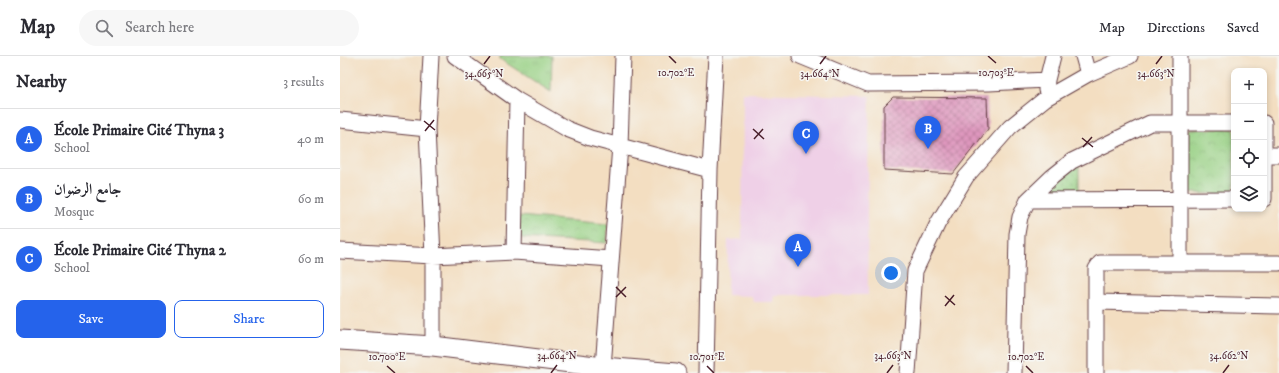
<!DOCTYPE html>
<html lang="en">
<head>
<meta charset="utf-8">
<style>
  :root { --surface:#fff; --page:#f7f7f7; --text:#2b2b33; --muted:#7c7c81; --line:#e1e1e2; --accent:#2563eb }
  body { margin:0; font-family:"IM FELL DW Pica",Amiri,serif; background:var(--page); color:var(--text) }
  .controls { position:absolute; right:12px; top:12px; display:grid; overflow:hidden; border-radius:8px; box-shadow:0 2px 6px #0003 }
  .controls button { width:36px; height:36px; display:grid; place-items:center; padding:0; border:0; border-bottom:1px solid var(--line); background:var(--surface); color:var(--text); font:20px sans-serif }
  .you { position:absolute; left:551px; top:217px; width:14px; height:14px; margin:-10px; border:3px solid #fff; border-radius:50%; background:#1a73e8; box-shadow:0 0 0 6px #1a73e833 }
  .badge { display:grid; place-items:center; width:26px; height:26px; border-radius:50%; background:var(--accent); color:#fff; font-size:13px; font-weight:700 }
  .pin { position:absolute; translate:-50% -33px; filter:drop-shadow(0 1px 2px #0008) }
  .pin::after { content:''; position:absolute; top:21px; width:14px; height:12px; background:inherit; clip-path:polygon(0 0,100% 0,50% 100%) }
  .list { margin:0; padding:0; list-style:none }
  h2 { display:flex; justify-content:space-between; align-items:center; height:52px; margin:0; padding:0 16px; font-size:17px }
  h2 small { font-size:13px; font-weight:400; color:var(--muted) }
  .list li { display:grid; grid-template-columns:26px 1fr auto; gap:12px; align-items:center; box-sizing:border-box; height:60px; padding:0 16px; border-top:1px solid var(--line) }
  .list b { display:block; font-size:15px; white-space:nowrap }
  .list p { margin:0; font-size:13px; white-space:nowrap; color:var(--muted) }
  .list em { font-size:13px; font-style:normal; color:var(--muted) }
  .actions { display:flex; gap:8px; padding:12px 16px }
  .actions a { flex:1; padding:9px 0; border:1px solid var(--accent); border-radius:8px; text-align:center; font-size:14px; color:var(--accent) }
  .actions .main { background:var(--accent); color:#fff }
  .icon { flex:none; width:22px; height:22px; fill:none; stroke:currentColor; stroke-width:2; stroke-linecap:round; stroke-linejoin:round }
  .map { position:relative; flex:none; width:939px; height:317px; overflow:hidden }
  header { display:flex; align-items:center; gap:24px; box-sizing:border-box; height:56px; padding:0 20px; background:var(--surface); border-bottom:1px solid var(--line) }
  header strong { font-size:19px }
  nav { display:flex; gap:22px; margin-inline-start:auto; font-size:14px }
  .search { width:280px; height:36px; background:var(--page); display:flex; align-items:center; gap:10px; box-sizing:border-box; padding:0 14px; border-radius:22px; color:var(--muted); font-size:15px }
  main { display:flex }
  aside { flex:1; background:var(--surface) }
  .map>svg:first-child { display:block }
  .built { fill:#efd0e7 }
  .grass { fill:url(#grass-tufts); stroke:#707857 }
  .park { fill:url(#park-crowns); stroke:#707857 }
  .garden { fill:url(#garden-dots); stroke:#707857 }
  .building { fill:url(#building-cross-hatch) }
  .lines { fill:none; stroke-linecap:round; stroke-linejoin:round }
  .minor-casing { stroke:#633c42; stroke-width:17 }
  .tertiary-casing { stroke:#633c42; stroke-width:21 }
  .minor { stroke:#fff; stroke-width:15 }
  .tertiary { stroke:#fff; stroke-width:19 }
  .ticks { fill:none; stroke:#4a1f2b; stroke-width:1.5 }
  .ticks-label { font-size:10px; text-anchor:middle; fill:#4a1f2b; stroke:#f6f6f2; stroke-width:3; stroke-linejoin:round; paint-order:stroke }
</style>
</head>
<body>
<header>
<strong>Map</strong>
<div class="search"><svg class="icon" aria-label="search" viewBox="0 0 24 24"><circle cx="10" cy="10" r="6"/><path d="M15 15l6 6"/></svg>Search here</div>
<nav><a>Map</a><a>Directions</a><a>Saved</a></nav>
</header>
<main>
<aside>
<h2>Nearby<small>3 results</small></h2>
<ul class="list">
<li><span class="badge">A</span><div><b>École Primaire Cité Thyna 3</b><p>School</p></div><em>40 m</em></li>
<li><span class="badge">B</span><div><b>جامع الرضوان</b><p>Mosque</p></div><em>60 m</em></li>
<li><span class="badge">C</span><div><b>École Primaire Cité Thyna 2</b><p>School</p></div><em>60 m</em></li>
</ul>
<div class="actions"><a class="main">Save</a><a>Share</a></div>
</aside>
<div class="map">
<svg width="939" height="317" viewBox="0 0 939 317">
  <defs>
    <pattern id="grass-tufts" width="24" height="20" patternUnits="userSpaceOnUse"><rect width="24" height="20" fill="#97d083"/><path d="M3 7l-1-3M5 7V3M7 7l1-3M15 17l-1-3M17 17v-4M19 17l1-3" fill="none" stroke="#84b271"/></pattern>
    <pattern id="park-crowns" width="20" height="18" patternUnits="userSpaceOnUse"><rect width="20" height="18" fill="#97d083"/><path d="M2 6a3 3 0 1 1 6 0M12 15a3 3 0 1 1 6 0" fill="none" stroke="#84b271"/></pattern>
    <pattern id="garden-dots" width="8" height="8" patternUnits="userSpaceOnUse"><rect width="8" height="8" fill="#97d083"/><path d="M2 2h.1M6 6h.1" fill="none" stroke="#84b271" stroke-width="1.8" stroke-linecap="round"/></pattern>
    <pattern id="building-cross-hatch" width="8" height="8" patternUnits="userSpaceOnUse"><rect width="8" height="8" fill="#de96bd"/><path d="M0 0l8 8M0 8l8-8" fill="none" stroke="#b67a9a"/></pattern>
  </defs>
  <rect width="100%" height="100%" fill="#f6f6f2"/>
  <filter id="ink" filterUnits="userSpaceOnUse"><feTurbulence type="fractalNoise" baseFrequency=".025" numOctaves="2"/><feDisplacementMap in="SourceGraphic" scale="8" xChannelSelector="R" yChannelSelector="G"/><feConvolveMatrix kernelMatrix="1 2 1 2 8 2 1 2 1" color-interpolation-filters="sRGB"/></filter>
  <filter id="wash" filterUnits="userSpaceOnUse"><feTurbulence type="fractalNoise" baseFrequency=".012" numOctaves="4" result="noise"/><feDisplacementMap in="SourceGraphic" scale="16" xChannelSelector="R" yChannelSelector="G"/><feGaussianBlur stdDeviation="0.9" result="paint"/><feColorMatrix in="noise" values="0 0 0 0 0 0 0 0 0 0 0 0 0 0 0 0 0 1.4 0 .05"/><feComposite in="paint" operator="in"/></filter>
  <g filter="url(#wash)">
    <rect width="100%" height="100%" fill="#f3dec1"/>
    <path class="built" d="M 403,37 L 530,40 L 527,158 L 528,239 L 434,239 L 433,246 L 413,246 L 412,240 L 387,239 L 388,184 L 402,183 Z"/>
    <path class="grass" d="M 160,0 L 212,0 L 211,36 L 160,3 Z"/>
    <path class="park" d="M 848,73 L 894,73 L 894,138 L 848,137 Z
      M 179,160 L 268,168 L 267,187 L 179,182 Z"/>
    <path class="garden" d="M 739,108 L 739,138 L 706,138 L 706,135 Z"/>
    <g id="blocks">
      <path class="building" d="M 553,41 L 647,42 L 648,73 L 613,118 L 544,114 L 544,50 Z"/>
    </g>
  </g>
  <g filter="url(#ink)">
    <use href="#blocks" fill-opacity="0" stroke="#633c42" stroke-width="1"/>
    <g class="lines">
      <defs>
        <path id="minor" d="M 91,0 L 87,73 L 93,200 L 93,290
          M 115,0 L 177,44 L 227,73 L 250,82 L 370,114
          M 460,0 L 528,28 L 649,27 L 707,24
          M 743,0 L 748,18
          M 840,0 L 840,207
          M 706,34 L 707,24 L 713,0
          M 0,64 L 87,73
          M 924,67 L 924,143
          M 925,99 L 939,99
          M 688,144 L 894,143
          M 0,195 L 93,200 L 174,196 L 271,203
          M 174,196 L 177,44
          M 756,246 L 756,213 L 760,207 L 939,207
          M 263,311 L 280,90 L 283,0
          M 366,317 L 370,114 L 376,0
          M 568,317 L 575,215 L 598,167 L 626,121 L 670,71 L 706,42 L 748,18 L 790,0
          M 674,317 L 677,178 L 680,161 L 688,144 L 712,121 L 732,105 L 810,67 L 894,67
          M 756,317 L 756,246 L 939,250"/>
        <path id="tertiary" d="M 0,284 L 93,290 L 263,311 L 336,317"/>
      </defs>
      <use href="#minor" class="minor-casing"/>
      <use href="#tertiary" class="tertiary-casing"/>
      <use href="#minor" class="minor"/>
      <use href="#tertiary" class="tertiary"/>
    </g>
  </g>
  <path class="ticks" d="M 329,0 L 336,7M 648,0 L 656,7M 144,8 L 150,0M 480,8 L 486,0M 816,8 L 822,0M 84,65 L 95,74M 413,73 L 424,83M 85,75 L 94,64M 742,82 L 753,91M 414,83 L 423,73M 743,91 L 752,81M 276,231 L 286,241M 605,240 L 615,249M 276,241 L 286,231M 605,250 L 614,239M 47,310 L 55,317M 367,310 L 374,317M 686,310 L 693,317M 211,317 L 217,309M 547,317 L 553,309M 883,317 L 889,309"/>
  <g class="ticks-label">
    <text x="336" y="20">10.702°E</text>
    <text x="656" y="20">10.703°E</text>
    <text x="144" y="21">34.665°N</text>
    <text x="480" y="21">34.664°N</text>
    <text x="816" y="21">34.663°N</text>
    <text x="217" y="303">34.664°N</text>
    <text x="553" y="303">34.663°N</text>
    <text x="889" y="303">34.662°N</text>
    <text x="47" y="304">10.700°E</text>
    <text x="367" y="304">10.701°E</text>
    <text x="686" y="304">10.702°E</text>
  </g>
</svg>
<div class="controls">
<button>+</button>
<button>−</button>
<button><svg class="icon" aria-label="locate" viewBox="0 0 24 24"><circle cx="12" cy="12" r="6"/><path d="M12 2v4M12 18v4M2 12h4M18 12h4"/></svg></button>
<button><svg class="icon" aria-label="layers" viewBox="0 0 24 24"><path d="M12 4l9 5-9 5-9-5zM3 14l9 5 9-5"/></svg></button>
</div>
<div class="you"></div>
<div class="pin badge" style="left:458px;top:211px">A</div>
<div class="pin badge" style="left:588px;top:93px">B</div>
<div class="pin badge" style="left:466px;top:98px">C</div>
</div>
</main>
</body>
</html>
